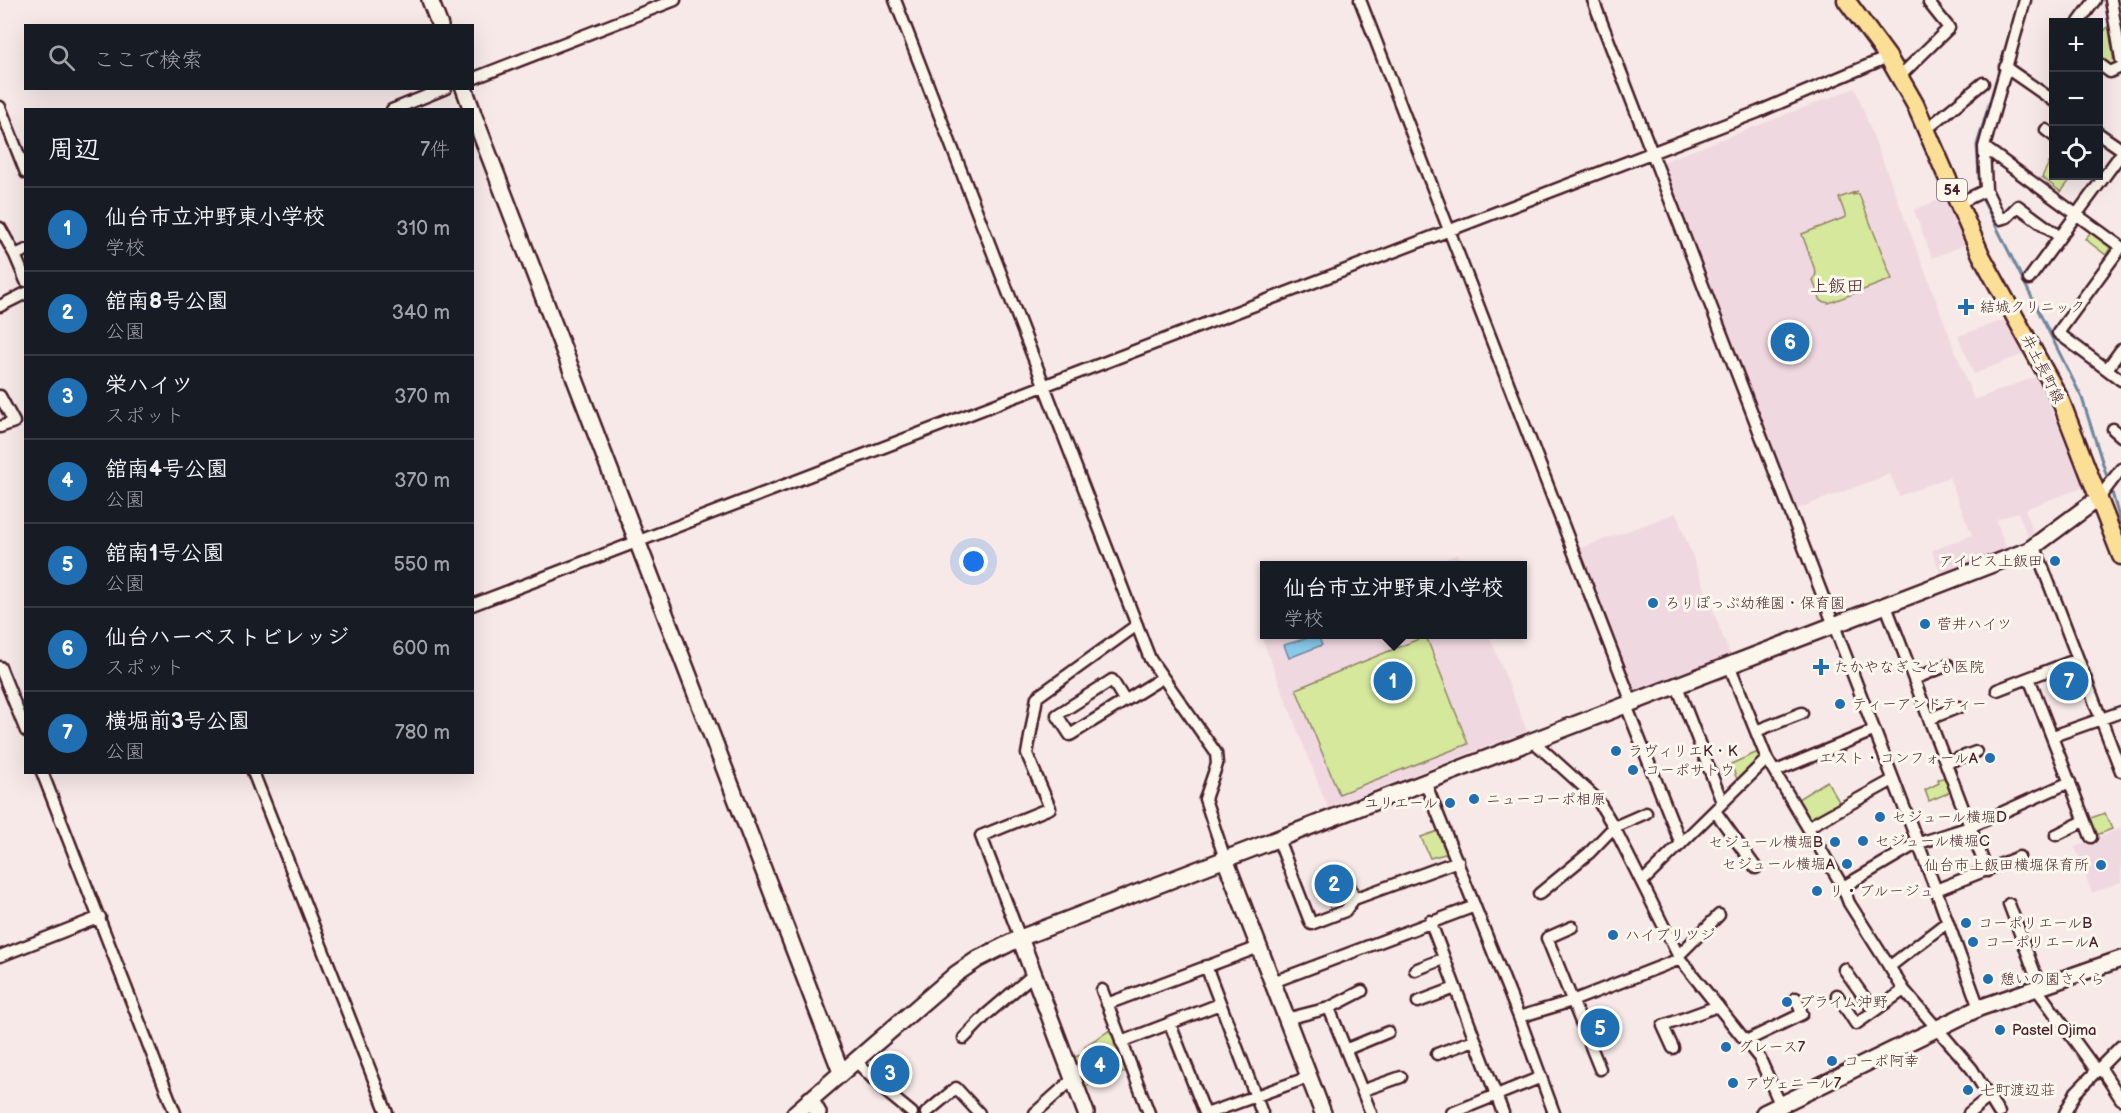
<!DOCTYPE html>
<html lang="ja">
<head>
<meta charset="utf-8">
<style>
  :root { --surface:#171b24; --page:#20242c; --text:#f1f3f6; --muted:#9ea1a6; --line:#363941; --accent:#1f6fb2 }
  body { margin:0; font-family:"Balsamiq Sans","Klee One",sans-serif; background:var(--page); color:var(--text) }
  .controls { position:absolute; right:18px; top:18px; display:grid; overflow:hidden; border-radius:0px; box-shadow:0 6px 24px #0002 }
  .controls button { width:54px; height:54px; display:grid; place-items:center; padding:0; border:0; border-bottom:2px solid var(--line); background:var(--surface); color:var(--text); font:30px sans-serif }
  .you { position:absolute; left:974px; top:562px; width:21px; height:21px; margin:-15px; border:4px solid #fff; border-radius:50%; background:#1a73e8; box-shadow:0 0 0 9px #1a73e833 }
  .badge { display:grid; place-items:center; width:39px; height:39px; border-radius:50%; background:var(--accent); color:#fff; font-size:20px; font-weight:700 }
  .pin { position:absolute; translate:-50% -50%; border:3px solid #fff; box-shadow:0 2px 6px #0006 }
  .popup { position:absolute; left:1260px; top:561px; width:267px; height:78px; box-sizing:border-box; display:grid; place-content:center; border-radius:0px; background:var(--surface); filter:drop-shadow(0 2px 4px #0005); font-size:20px; white-space:nowrap; color:var(--muted) }
  .popup b { font-size:22px; color:var(--text) }
  .popup::after { content:''; position:absolute; left:50%; top:100%; margin-left:-12px; border:12px solid transparent; border-top-color:var(--surface) }
  .list { margin:0; padding:0; list-style:none }
  h2 { display:flex; justify-content:space-between; align-items:center; height:78px; margin:0; padding:0 24px; font-size:26px }
  h2 small { font-size:20px; font-weight:400; color:var(--muted) }
  .list li { display:grid; grid-template-columns:39px 1fr auto; gap:18px; align-items:center; box-sizing:border-box; height:84px; padding:0 24px; border-top:2px solid var(--line) }
  .list b { display:block; font-size:22px; white-space:nowrap }
  .list p { margin:0; font-size:20px; white-space:nowrap; color:var(--muted) }
  .list em { font-size:20px; font-style:normal; color:var(--muted) }
  .icon { flex:none; width:33px; height:33px; fill:none; stroke:currentColor; stroke-width:2; stroke-linecap:round; stroke-linejoin:round }
  .map { position:relative; flex:none; width:2121px; height:1113px; overflow:hidden }
  .search { position:absolute; background:var(--surface); box-shadow:0 6px 24px #0002; left:24px; top:24px; width:450px; height:66px; display:flex; align-items:center; gap:15px; box-sizing:border-box; padding:0 21px; border-radius:0px; color:var(--muted); font-size:22px }
  .panel { position:absolute; background:var(--surface); box-shadow:0 6px 24px #0002; left:24px; top:108px; width:450px; height:666px; border-radius:0px }
  .map>svg:first-child { display:block }
  .built { fill:#f0d8e1 }
  .green { fill:#d5e89c; stroke:#908464; stroke-width:1.5 }
  .water { fill:#89caea; stroke:#70869e; stroke-width:1.5 }
  .lines { fill:none; stroke-linecap:round; stroke-linejoin:round }
  .stream { stroke:#70869e; stroke-width:3 }
  .street-casing { stroke:#4a1f2b; stroke-width:15 }
  .secondary-casing { stroke:#4a1f2b; stroke-width:20 }
  .primary-casing { stroke:#4a1f2b; stroke-width:21 }
  .street { stroke:#fbf7ec; stroke-width:10 }
  .secondary { stroke:#fbf7ec; stroke-width:15 }
  .primary { stroke:#fbdf96; stroke-width:16 }
  .poi-dot { fill:#1f6fb2; stroke:#fbf7ec; stroke-width:2 }
  .labels { text-anchor:middle; stroke-width:6; stroke-linejoin:round; paint-order:stroke }
  .shield { fill:#fbf7ec; stroke:#7f6065; stroke-width:1.5 }
  .shield-label { font-size:14px; font-weight:bold; fill:#4a1f2b }
  .poi-label { font-size:15px; fill:#4a1f2b; stroke:#fbf7ec; text-anchor:start }
  .street-label { font-size:15px; fill:#4a1f2b; stroke:#fbf7ec }
  .quarter-label { font-size:18px; fill:#4a1f2b; stroke:#fbf7ec }
</style>
</head>
<body>
<div class="map">
<svg width="2121" height="1113" viewBox="0 0 2121 1113">
  <rect width="100%" height="100%" fill="#f6e9e7"/>
  <filter id="ink" filterUnits="userSpaceOnUse"><feTurbulence type="fractalNoise" baseFrequency=".0167" numOctaves="2"/><feDisplacementMap in="SourceGraphic" scale="12" xChannelSelector="R" yChannelSelector="G"/><feConvolveMatrix kernelMatrix="1 2 1 2 8 2 1 2 1" color-interpolation-filters="sRGB"/></filter>
  <g filter="url(#ink)">
    <path class="built" d="M 1855,88 L 1974,400 L 2037,376 L 2084,487 L 2025,509 L 2035,539 L 2030,542 L 2018,512 L 1996,520 L 2007,550 L 1941,575 L 1932,551 L 1972,535 L 1949,477 L 1899,496 L 1890,474 L 1794,510 L 1660,163 Z
      M 1946,197 L 1967,244 L 1932,258 L 1914,210 Z
      M 2007,319 L 2026,353 L 1974,374 L 1958,336 Z
      M 1676,513 L 1730,655 L 1631,692 L 1576,550 Z
      M 1458,554 L 1463,565 L 1429,565 Z
      M 1264,629 L 1264,634 L 1489,635 L 1527,731 L 1328,808 L 1259,631 Z
      M 2121,828 L 2121,882 L 2092,893 L 2075,847 Z"/>
    <path class="green" d="M 2109,25 L 2114,64 L 2111,67 L 2099,57 L 2098,39 Z
      M 2049,163 L 2053,167 L 2054,176 L 2067,176 L 2071,179 L 2061,192 L 2042,177 Z
      M 1858,191 L 1852,195 L 1859,194 L 1892,279 L 1829,303 L 1821,301 L 1813,281 L 1816,273 L 1802,234 L 1846,217 L 1839,198 Z
      M 2093,230 L 2112,244 L 2106,255 L 2085,239 Z
      M 1426,636 L 1468,744 L 1339,794 L 1296,689 Z
      M 2070,667 L 2076,669 L 2084,687 L 2063,696 L 2054,674 Z
      M 1758,752 L 1762,757 L 1738,782 L 1731,764 Z
      M 1947,777 L 1953,791 L 1929,801 L 1925,790 L 1939,783 L 1938,779 Z
      M 1827,781 L 1841,805 L 1819,818 L 1810,819 L 1798,799 Z
      M 2105,813 L 2112,829 L 2094,836 L 2088,819 Z
      M 1441,830 L 1448,848 L 1445,854 L 1430,858 L 1421,837 Z
      M 1337,863 L 1350,897 L 1343,907 L 1331,911 L 1317,872 Z
      M 1605,1011 L 1615,1037 L 1595,1045 L 1585,1019 Z
      M 1110,1030 L 1127,1071 L 1084,1087 L 1073,1058 L 1085,1053 L 1085,1046 Z"/>
    <path class="water" d="M 1318,635 L 1322,645 L 1289,658 L 1284,645 Z"/>
    <g class="lines">
      <path class="stream" d="M 1980,190 L 1977,145 L 2019,2
        M 1981,196 L 2082,398 L 2108,480
        M 2111,489 L 2121,524"/>
      <defs>
        <path id="street" d="M 895,0 L 1150,659 L 1216,753 L 1217,764 L 1205,799 L 1225,859
          M 1360,0 L 1632,703
          M 1593,0 L 1936,890 L 1979,1008
          M 2025,0 L 1984,147 L 1986,190 L 2000,219 L 2007,217 L 2018,206 L 2060,237
          M 2111,0 L 2121,59
          M 2079,22 L 2095,0
          M 2098,63 L 2110,72 L 2121,67
          M 2005,67 L 2054,101
          M 1900,76 L 1949,28 L 1929,3
          M 472,79 L 675,0
          M 0,107 L 26,173
          M 392,110 L 446,88
          M 1927,129 L 1983,83
          M 2046,130 L 2054,136
          M 2098,133 L 2121,149
          M 1984,147 L 2121,247 L 2058,333 L 2121,380
          M 1957,204 L 1986,190
          M 0,228 L 15,255
          M 26,250 L 15,255 L 26,281
          M 2029,279 L 2121,154
          M 0,306 L 26,293
          M 2107,369 L 2121,350
          M 0,396 L 14,422 L 0,427
          M 2113,429 L 2121,436
          M 2099,498 L 2121,469
          M 2035,547 L 2121,771
          M 472,605 L 1758,112 L 1888,57
          M 1886,606 L 1987,871
          M 0,667 L 26,731
          M 1730,667 L 1767,759 L 1843,887 L 1849,903 L 1904,990 L 1972,1069 L 1999,1113
          M 2029,678 L 2091,837
          M 1914,679 L 1948,665
          M 1677,686 L 1722,802
          M 1997,690 L 2078,659
          M 1125,701 L 1112,680 L 1057,715 L 1070,735 L 1162,678
          M 1626,705 L 1681,844
          M 1929,719 L 1959,707
          M 1756,731 L 1802,713
          M 2053,736 L 2121,712
          M 1533,741 L 1597,799 L 1614,827 L 1680,959 L 1760,1059 L 1781,1106
          M 1946,763 L 1976,752
          M 1776,771 L 1873,731
          M 42,772 L 175,1113
          M 253,772 L 387,1113
          M 1425,782 L 1519,1017 L 1554,1113
          M 1715,811 L 1756,868
          M 1808,827 L 1893,780
          M 2056,835 L 2084,821
          M 1278,839 L 1311,924 L 1345,911 L 1354,899 L 1458,861
          M 1348,881 L 1354,899
          M 1642,882 L 1767,759
          M 1843,887 L 1916,844 L 1970,827 L 2070,782
          M 1936,890 L 2019,857
          M 1539,894 L 1589,853 L 1614,827 L 1646,813
          M 2009,904 L 2040,987
          M 1430,921 L 1503,1113
          M 1572,927 L 1547,938 L 1600,1069
          M 1020,938 L 981,836 L 1050,808 L 1027,754 L 1037,697 L 1137,625
          M 1679,955 L 1719,915
          M 0,956 L 100,917
          M 1206,966 L 1262,1113
          M 1889,967 L 1946,923
          M 1844,969 L 1874,1011
          M 1415,970 L 1443,959
          M 1273,982 L 1475,906
          M 2036,988 L 2096,1070
          M 1102,990 L 1149,1113
          M 1837,995 L 1856,1024 L 1904,990
          M 1418,1002 L 1455,988
          M 1107,1004 L 1259,947
          M 1329,1008 L 1371,1113
          M 1519,1017 L 1572,1001 L 1680,959
          M 1286,1019 L 1329,1008 L 1362,991
          M 1170,1024 L 1205,1113
          M 964,1038 L 987,1014 L 1034,974
          M 1746,1041 L 1802,1014 L 1796,998
          M 1121,1042 L 1220,1004
          M 1673,1048 L 1663,1026 L 1718,1006
          M 1347,1049 L 1388,1032
          M 1437,1054 L 1474,1040
          M 855,1060 L 884,1090 L 912,1113
          M 2100,1067 L 2121,1099
          M 1364,1090 L 1401,1077
          M 926,1113 L 956,1088 L 979,1113
          M 1035,1113 L 1073,1079
          M 1209,1113 L 1309,1077
          M 1452,1113 L 1539,1078
          M 1969,1113 L 1989,1097
          M 2065,1113 L 2076,1092 L 2121,1046"/>
        <path id="secondary" d="M 430,0 L 440,26
          M 464,88 L 472,110
          M 472,111 L 841,1072
          M 1225,859 L 1323,1113
          M 1020,938 L 1086,1113
          M 810,1099 L 818,1113
          M 795,1113 L 956,974 L 978,959 L 1020,938 L 2029,550 L 2099,498
          M 1764,1113 L 1979,1008 L 2121,959"/>
        <path id="primary" d="M 1846,0 L 1888,57 L 1915,104 L 1981,255 L 2060,399 L 2121,556"/>
      </defs>
      <use href="#street" class="street-casing"/>
      <use href="#secondary" class="secondary-casing"/>
      <use href="#primary" class="primary-casing"/>
      <use href="#street" class="street"/>
      <use href="#secondary" class="secondary"/>
      <use href="#primary" class="primary"/>
    </g>
  </g>
  <g class="poi-dot">
    <path d="M1963 298h6v6h6v6h-6v6h-6v-6h-6v-6h6z"/>
    <circle cx="2055" cy="561" r="6"/>
    <circle cx="1653" cy="603" r="6"/>
    <circle cx="1925" cy="624" r="6"/>
    <path d="M1818 658h6v6h6v6h-6v6h-6v-6h-6v-6h6z"/>
    <circle cx="1840" cy="704" r="6"/>
    <circle cx="1616" cy="751" r="6"/>
    <circle cx="1990" cy="758" r="6"/>
    <circle cx="1633" cy="770" r="6"/>
    <circle cx="1474" cy="799" r="6"/>
    <circle cx="1450" cy="803" r="6"/>
    <circle cx="1880" cy="817" r="6"/>
    <circle cx="1863" cy="841" r="6"/>
    <circle cx="1835" cy="842" r="6"/>
    <circle cx="1847" cy="864" r="6"/>
    <circle cx="2101" cy="865" r="6"/>
    <circle cx="1817" cy="891" r="6"/>
    <circle cx="1966" cy="923" r="6"/>
    <circle cx="1613" cy="935" r="6"/>
    <circle cx="1973" cy="942" r="6"/>
    <circle cx="1988" cy="979" r="6"/>
    <circle cx="1787" cy="1002" r="6"/>
    <circle cx="2000" cy="1030" r="6"/>
    <circle cx="1726" cy="1047" r="6"/>
    <circle cx="1832" cy="1061" r="6"/>
    <circle cx="1733" cy="1083" r="6"/>
    <circle cx="1968" cy="1090" r="6"/>
  </g>
  <g class="labels">
    <rect class="shield" x="1937" y="179" width="30" height="22" rx="4.5"/>
    <g class="shield-label">
      <text x="1952" y="195">54</text>
    </g>
    <g class="poi-label">
      <text x="1980" y="312">結城クリニック</text>
      <text x="2043" y="566" text-anchor="end">アイビス上飯田</text>
      <text x="1665" y="608">ろりぽっぷ幼稚園・保育園</text>
      <text x="1937" y="629">菅井ハイツ</text>
      <text x="1834" y="672">たかやなぎこども医院</text>
      <text x="1852" y="709">ティーアンドティー</text>
      <text x="1628" y="756">ラヴィリエK・K</text>
      <text x="1978" y="763" text-anchor="end">エスト・コンフォールA</text>
      <text x="1645" y="775">コーポサトウ</text>
      <text x="1486" y="804">ニューコーポ相原</text>
      <text x="1438" y="808" text-anchor="end">ユリエール</text>
      <text x="1892" y="822">セジュール横堀D</text>
      <text x="1875" y="846">セジュール横堀C</text>
      <text x="1823" y="847" text-anchor="end">セジュール横堀B</text>
      <text x="1835" y="869" text-anchor="end">セジュール横堀A</text>
      <text x="2089" y="870" text-anchor="end">仙台市上飯田横堀保育所</text>
      <text x="1829" y="896">リ・ブルージュ</text>
      <text x="1978" y="928">コーポリエールB</text>
      <text x="1625" y="940">ハイブリツジ</text>
      <text x="1985" y="947">コーポリエールA</text>
      <text x="2000" y="984">憩いの園さくら</text>
      <text x="1799" y="1007">プライム沖野</text>
      <text x="2012" y="1035">Pastel Ojima</text>
      <text x="1738" y="1052">グレース7</text>
      <text x="1844" y="1066">コーポ阿幸</text>
      <text x="1745" y="1088">アヴェニール7</text>
      <text x="1980" y="1095">七町渡辺荘</text>
    </g>
    <g class="street-label">
      <text transform="translate(2043 369) rotate(63)" y="5">井土長町線</text>
    </g>
    <g class="quarter-label">
      <text x="1837" y="292">上飯田</text>
    </g>
  </g>
</svg>
<div class="controls">
<button>+</button>
<button>−</button>
<button><svg class="icon" aria-label="locate" viewBox="0 0 24 24"><circle cx="12" cy="12" r="6"/><path d="M12 2v4M12 18v4M2 12h4M18 12h4"/></svg></button>
</div>
<div class="you"></div>
<div class="pin badge" style="left:1393px;top:681px">1</div>
<div class="popup"><b>仙台市立沖野東小学校</b>学校</div>
<div class="pin badge" style="left:1334px;top:884px">2</div>
<div class="pin badge" style="left:890px;top:1073px">3</div>
<div class="pin badge" style="left:1100px;top:1065px">4</div>
<div class="pin badge" style="left:1600px;top:1028px">5</div>
<div class="pin badge" style="left:1790px;top:342px">6</div>
<div class="pin badge" style="left:2069px;top:681px">7</div>
<div class="search"><svg class="icon" aria-label="search" viewBox="0 0 24 24"><circle cx="10" cy="10" r="6"/><path d="M15 15l6 6"/></svg>ここで検索</div>
<section class="panel">
<h2>周辺<small>7件</small></h2>
<ul class="list">
<li><span class="badge">1</span><div><b>仙台市立沖野東小学校</b><p>学校</p></div><em>310 m</em></li>
<li><span class="badge">2</span><div><b>舘南8号公園</b><p>公園</p></div><em>340 m</em></li>
<li><span class="badge">3</span><div><b>栄ハイツ</b><p>スポット</p></div><em>370 m</em></li>
<li><span class="badge">4</span><div><b>舘南4号公園</b><p>公園</p></div><em>370 m</em></li>
<li><span class="badge">5</span><div><b>舘南1号公園</b><p>公園</p></div><em>550 m</em></li>
<li><span class="badge">6</span><div><b>仙台ハーベストビレッジ</b><p>スポット</p></div><em>600 m</em></li>
<li><span class="badge">7</span><div><b>横堀前3号公園</b><p>公園</p></div><em>780 m</em></li>
</ul>
</section>
</div>
</body>
</html>
